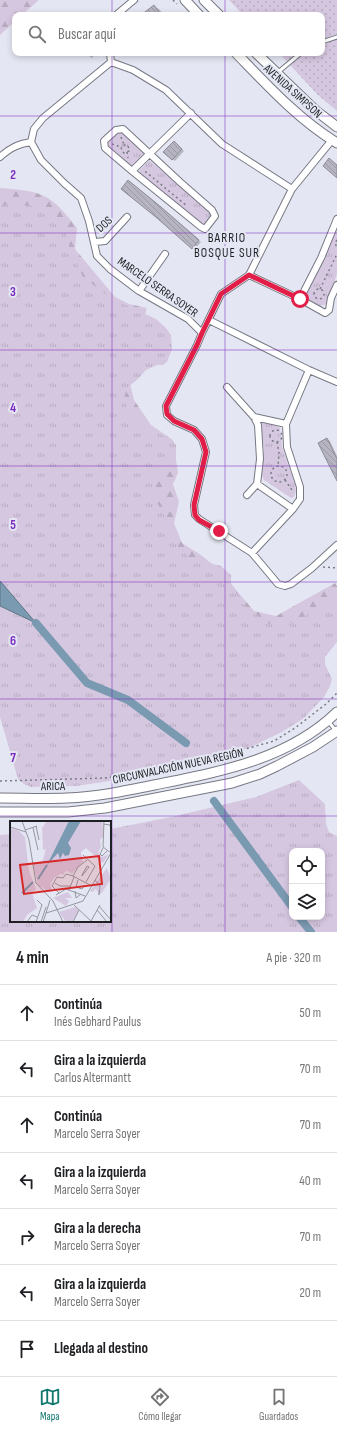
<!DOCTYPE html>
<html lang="es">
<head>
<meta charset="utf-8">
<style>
  :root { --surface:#fff; --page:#f6f6f6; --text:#202124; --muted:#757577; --line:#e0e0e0; --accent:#0f766e }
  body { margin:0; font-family:"Sofia Sans Condensed",sans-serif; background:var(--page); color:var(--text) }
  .controls { position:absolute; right:12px; bottom:12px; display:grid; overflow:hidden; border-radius:8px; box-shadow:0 2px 6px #0003 }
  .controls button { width:36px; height:36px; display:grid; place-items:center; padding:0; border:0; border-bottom:1px solid var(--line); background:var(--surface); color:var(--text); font:20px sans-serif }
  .stop { position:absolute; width:12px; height:12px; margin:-9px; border:3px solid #e11d48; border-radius:50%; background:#fff }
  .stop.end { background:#e11d48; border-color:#fff; box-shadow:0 1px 4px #0008 }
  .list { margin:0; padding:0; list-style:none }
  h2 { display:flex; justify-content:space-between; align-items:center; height:52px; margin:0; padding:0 16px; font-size:17px }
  h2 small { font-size:13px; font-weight:400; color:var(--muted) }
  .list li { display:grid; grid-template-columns:26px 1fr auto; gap:12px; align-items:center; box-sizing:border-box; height:56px; padding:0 16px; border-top:1px solid var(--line) }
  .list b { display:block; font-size:15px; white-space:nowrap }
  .list p { margin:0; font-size:13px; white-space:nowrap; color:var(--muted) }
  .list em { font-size:13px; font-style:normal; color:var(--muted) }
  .icon { flex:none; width:22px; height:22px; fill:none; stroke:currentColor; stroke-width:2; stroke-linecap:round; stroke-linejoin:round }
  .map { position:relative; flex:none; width:337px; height:932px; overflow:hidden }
  .search { position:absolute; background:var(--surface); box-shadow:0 2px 6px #0003; left:12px; right:12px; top:12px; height:44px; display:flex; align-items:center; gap:10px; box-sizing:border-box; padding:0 14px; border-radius:8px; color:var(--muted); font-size:15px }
  .sheet { height:444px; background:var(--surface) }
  nav { display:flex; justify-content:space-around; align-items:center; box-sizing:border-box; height:56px; border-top:1px solid var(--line); background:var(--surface); font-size:11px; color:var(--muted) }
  nav a { display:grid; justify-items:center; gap:2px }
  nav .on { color:var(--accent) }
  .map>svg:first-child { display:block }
  .grass { fill:url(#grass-dots) }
  .forest { fill:url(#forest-firs) }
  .park { fill:url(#park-tufts); fill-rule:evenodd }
  .water { fill:#7a9ab1; stroke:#5f7587 }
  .shadow { fill:#0003 }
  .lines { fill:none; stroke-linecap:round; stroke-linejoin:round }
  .canal { stroke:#7a9ab1; stroke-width:8 }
  .building { fill:url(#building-back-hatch); stroke:#8d8b96 }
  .lane-casing { stroke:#767883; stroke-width:5 }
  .street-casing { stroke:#767883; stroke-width:8 }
  .secondary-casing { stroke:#767883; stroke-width:11 }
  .path { stroke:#7a7c84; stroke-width:1.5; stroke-dasharray:2 3; stroke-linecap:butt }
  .lane { stroke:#fff; stroke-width:3 }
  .street { stroke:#fff; stroke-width:6 }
  .secondary { stroke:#fff; stroke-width:9 }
  .route { stroke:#e11d48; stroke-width:5 }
  .grid { fill:none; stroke:#7b2cbf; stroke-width:1; stroke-opacity:0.55 }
  .labels { text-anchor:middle; stroke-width:4; stroke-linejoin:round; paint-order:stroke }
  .street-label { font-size:12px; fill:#1f2024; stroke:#e4e7f3 }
  .neighbourhood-label { font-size:13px; letter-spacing:1px; fill:#1f2024; stroke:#e4e7f3 }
  .inset-river { fill:none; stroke:#7a9ab1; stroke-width:2 }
  .inset-road { fill:none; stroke:#9597a0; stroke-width:1 }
  .view { fill:#d62828; fill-opacity:0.15; stroke:#d62828; stroke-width:2 }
  .inset-edge { fill:none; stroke:#1f2024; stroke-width:2 }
  .grid-label { font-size:13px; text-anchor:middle; font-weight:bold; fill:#7b2cbf; stroke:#e4e7f3; stroke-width:4; stroke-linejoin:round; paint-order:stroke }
</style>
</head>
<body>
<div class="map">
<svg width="337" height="932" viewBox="0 0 337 932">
  <defs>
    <pattern id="grass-dots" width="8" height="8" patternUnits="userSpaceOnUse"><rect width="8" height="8" fill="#d6c7e0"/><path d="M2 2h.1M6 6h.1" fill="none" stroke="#b7abc0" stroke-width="1.8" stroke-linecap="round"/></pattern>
    <pattern id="forest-firs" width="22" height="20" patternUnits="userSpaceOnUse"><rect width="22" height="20" fill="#d6c7e0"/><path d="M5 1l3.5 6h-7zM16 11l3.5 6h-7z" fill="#b7abc0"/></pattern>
    <pattern id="park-tufts" width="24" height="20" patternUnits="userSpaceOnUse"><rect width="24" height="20" fill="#d6c7e0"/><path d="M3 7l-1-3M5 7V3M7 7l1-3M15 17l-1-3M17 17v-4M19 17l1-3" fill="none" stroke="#b7abc0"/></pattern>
    <pattern id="building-back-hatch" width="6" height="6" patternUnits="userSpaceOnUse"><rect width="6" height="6" fill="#b6b4c0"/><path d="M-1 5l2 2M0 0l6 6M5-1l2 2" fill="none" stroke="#9c9aa5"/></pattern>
  </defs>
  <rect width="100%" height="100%" fill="#e4e7f3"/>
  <path class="grass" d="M 229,0 L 337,0 L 337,111 L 318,95 L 279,53 L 322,53 L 322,15 L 243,15 Z"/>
  <path class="forest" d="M 0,0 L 39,0 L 22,15 L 15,15 L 15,21 L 0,35 Z
    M 0,188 C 43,191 51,194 77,228 L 75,249 L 115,297 L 129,304 L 147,308 L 127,371 L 134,400 L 151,425 L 173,440 L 178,473 L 173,484 L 179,502 L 174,523 L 182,543 L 201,555 L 221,571 L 237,591 L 254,611 L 276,616 L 335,583 L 337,586 L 337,606 L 267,634 L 201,607 L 0,216 Z"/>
  <path class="park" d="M 118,132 L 124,133 L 144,151 L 144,155 L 131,167 L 109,148 L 108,142 Z
    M 149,160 L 210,212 L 211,216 L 205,224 L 200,224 L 140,173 L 139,171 Z
    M 10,204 L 41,207 L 55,217 L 65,228 L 69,246 L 83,277 L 111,298 L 156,319 L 166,328 L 171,335 L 172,349 L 167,362 L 163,365 L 157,365 L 146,370 L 138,379 L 127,388 L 124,398 C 130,423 152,429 172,440 L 176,445 L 176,457 L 170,464 L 156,473 L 152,480 L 152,493 L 169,524 L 178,547 L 190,558 L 221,566 L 231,575 L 231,584 L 242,603 L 265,621 L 275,626 L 282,627 L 311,613 L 337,598 L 337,642 L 325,657 L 325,664 L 332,679 L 330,686 L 324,697 L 304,718 L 282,732 L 251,747 L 227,755 L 110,781 L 76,786 L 31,787 L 24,784 L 18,779 L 0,717 L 0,206 Z
    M 337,230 L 337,274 L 327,304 L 320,306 L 305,299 L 304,296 L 325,257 L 335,231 Z
    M 264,421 L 280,428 L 282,447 L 295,485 L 296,491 L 294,497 L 291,498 L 264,480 L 261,473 L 264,451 L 261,423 Z
    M 299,780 L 325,804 L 326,824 L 329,832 L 337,836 L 337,932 L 0,932 L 0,835 L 11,834 L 11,921 L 110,921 L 110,829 L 171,817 L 256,797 ZM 292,851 L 322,851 L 322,917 L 292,917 Z"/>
  <path class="water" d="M 0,581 L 1,582 L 36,623 L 0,606 Z"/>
  <path class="shadow" d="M 154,6 L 159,9 L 164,15 L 143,15 Z
    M 85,53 L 94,53 L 95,54 L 92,58 Z
    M 178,53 L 186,53 L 183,56 Z
    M 177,144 L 184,151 L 175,161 L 172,159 Z
    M 131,183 L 164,210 L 201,242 L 195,249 L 122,189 Z
    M 327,439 L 330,441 L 337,456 L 337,478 Z"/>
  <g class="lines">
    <path class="canal" d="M 36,623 L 87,683 L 128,700 L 186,743
      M 214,801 L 292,907
      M 299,917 L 311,932"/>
  </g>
  <path class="building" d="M 154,5 L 161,15 L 141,15 Z
    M 174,141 L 182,149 L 172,160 L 163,152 Z
    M 329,158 L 337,165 L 337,178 L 323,166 Z
    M 128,180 L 161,207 L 199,240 L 192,249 L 157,218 L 121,189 Z
    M 327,438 L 337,459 L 337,481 L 318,443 Z"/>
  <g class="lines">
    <defs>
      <path id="lane" d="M 322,42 L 337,37
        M 277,73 L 301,53
        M 328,721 L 336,731"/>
      <path id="street" d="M 116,15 L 134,0
        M 110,53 L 111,62
        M 111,62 L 133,70 L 166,90 L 222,144 L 292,189
        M 123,129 L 180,182 L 212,210 L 215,216 L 205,229 L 201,227 L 132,171 L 105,148 L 104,141 L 116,130 Z
        M 31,142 L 41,160 L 64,183 L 81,198 L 89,221 L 97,256 L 110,269 L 139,291 L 188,319 L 202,333 L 197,345 L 166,406 L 167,415 L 174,421 L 194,430 L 202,439 L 206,452 L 194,505 L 195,515 L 199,519 L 252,553 L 278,584 L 285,586 L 291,584 L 312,568 L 337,545
        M 31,142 L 34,129 L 43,118 L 111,62
        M 0,157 C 10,148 18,144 31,142
        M 132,171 L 191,113
        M 95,242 L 105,241 L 127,217
        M 249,275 L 300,299 L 325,313 L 329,310 L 331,298 L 337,285
        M 139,291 L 165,254
        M 300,299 L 321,258 L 337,219
        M 209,320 L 309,370 L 337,382
        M 202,333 L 221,294 L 249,275 L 292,189 L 332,140
        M 227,387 L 254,417 L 258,425 L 260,459 L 257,484 L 247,495
        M 254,417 L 286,424
        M 257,484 L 293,509
        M 252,553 L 293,509 L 300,499 L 300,487 L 287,447 L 286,424 L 309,370"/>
      <path id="secondary" d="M 185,0 L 199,15
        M 204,0 L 219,15
        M 236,53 C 267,85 299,120 337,143
        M 256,53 L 315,110 L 337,127
        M 0,798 C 22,798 45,799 67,798 C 96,797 125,791 154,785 C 218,772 288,760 337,712
        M 0,812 L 68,812 L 105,808 L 232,783 L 260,774 L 277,766 L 313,747 L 337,731"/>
    </defs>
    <use href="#lane" class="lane-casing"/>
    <use href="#street" class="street-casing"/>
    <use href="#secondary" class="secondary-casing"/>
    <path class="path" d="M 173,0 L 177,4
      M 121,137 L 124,145
      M 112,144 L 121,147 L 122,151 L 124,153 L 129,151 L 129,148 L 127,145 L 123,145 L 121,147
      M 127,152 L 128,158
      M 145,172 L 146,172 L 187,206
      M 337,240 L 335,243 L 337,248
      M314 294a5 5 0 1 1 10 0a5 5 0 1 1-10 0Z
      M 320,289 L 337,254
      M270 436a6 6 0 1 1 12 0a6 6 0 1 1-12 0Z
      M 277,442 L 279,453 L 278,466
      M271 474a8 8 0 1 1 16 0a8 8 0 1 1-16 0Z
      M 285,480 L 292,490
      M 323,567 L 337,568
      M 0,781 L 106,778 L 220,756 L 274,741 L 295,728 L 326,704 L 337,693"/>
    <use href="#lane" class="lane"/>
    <use href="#street" class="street"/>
    <use href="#secondary" class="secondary"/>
  </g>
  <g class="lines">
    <path class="route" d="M 219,531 L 199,520 L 195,515 L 194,505 L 206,452 L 202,439 L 194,430 L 174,421 L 167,414 L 166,406 L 197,345 L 202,333 L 221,294 L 249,275 L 300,299"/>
  </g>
  <path class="grid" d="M 112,0 L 112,15M 225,0 L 225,15M 112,53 L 112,932M 225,53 L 225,932M 0,116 L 337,116M 0,233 L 337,233M 0,350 L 337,350M 0,466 L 337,466M 0,582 L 337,582M 0,699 L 337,699M 0,816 L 337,816"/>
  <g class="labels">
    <g class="street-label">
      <text transform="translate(293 91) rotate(42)" y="4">AVENIDA SIMPSON</text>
      <text transform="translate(104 224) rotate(-43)" y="4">DOS</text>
      <text transform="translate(158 287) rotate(35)" y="4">MARCELO SERRA SOYER</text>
      <text transform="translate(178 766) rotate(-12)" y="4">CIRCUNVALACIÓN NUEVA REGIÓN</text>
      <text transform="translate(53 786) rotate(-1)" y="4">ARICA</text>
    </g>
    <g class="neighbourhood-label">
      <text x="227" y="242">BARRIO<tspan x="227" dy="15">BOSQUE SUR</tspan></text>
    </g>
  </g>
  <g transform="translate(10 821)">
    <rect width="101" height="101" fill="#e4e7f3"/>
    <path d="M 97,47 L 101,58 L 91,73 L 85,68 L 83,71 L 80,70 ZM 65,86 L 69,89 L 62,101 L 56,101 L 49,91 Z" fill="#d6c7e0"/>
    <path d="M 37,0 L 55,0 L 39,27 L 33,29 L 32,7 ZM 88,0 L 92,0 L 94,15 L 90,19 L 91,26 L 88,31 L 92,36 L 99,33 L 93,42 L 76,27 L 71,31 L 73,41 L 64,50 L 59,49 L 45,56 L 40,63 L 42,70 L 37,62 ZM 58,71 L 62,77 L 55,77 L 59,80 L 56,85 L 43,77 Z" fill="#d6c7e0"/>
    <path d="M 43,0 L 90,0 L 91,12 L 85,28 L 71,24 L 71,42 L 62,53 L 56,49 L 53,54 L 49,52 L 44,55 L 39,63 L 42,70 L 39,71 L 28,64 L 23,44 L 33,39 ZM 0,7 L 9,10 L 15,16 L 19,50 L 26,68 L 22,72 L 27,87 L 17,94 L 13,101 L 0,101 Z" fill="#d6c7e0"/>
    <path d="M 59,0 L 71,0 L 58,22 L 61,27 L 59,34 L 55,35 L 53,32 L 50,38 L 48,32 L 37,44 Z" fill="#7a9ab1"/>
    <path class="inset-river" d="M 28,58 L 37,44M 12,72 L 23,61"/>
    <path class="inset-road" d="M 12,0 L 19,19 L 26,62 L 43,80 L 53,101M 94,0 L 93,26 L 101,32M 93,3 L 100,4 L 101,9M 26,5 L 29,19M 0,6 L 16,11M 23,7 L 28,29M 15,9 L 27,5M 93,27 L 90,33 L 92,35 L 97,30M 73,34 L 85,45M 77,45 L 79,46 L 72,55 L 72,54 ZM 63,55 L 80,64M 68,59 L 66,66 L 72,68 L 74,65M 85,59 L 90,65 L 89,74 L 89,70M 76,61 L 85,45M 45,62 L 50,65 L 61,65M 59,69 L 64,56M 65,70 L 66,77 L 71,73M 49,72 L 42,65 L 47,56 L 53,57 L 56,53 L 63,55 L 68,46 L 77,39M 46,74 L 56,68 L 75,75M 64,84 L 82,101M 89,85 L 101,99M 46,89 L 73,80 L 101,32M 87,89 L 97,101M 36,92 L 40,79M 81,100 L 90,84M 17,101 L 22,94 L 27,96M 26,101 L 32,84 L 27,79M 31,101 L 36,86M 33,101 L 36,92 L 46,89M 63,101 L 69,89"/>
    <path class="view" d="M 89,35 L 92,63 L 14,73 L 10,44 Z"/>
    <rect width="101" height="101" class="inset-edge"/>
  </g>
  <g class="grid-label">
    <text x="13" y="179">2</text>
    <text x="13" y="296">3</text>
    <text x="13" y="412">4</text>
    <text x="13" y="529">5</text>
    <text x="13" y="645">6</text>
    <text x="13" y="762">7</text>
  </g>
</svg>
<div class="controls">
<button><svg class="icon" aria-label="locate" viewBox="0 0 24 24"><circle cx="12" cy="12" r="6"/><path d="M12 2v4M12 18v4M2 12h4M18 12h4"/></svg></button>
<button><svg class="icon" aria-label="layers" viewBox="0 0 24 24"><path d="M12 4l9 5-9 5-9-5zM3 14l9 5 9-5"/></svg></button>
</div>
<div class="stop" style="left:300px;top:299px"></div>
<div class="stop end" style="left:219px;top:531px"></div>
<div class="search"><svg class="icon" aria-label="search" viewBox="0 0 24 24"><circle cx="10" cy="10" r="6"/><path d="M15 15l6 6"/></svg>Buscar aquí</div>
</div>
<section class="sheet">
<h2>4 min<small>A pie · 320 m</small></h2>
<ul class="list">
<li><svg class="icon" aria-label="ahead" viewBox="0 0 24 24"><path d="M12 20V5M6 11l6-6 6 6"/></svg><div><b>Continúa</b><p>Inés Gebhard Paulus</p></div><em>50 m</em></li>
<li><svg class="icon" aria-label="left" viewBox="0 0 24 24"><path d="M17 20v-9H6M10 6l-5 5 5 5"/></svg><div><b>Gira a la izquierda</b><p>Carlos Altermantt</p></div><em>70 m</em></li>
<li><svg class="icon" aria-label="ahead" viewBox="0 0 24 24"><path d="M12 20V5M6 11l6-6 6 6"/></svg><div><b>Continúa</b><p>Marcelo Serra Soyer</p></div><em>70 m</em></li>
<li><svg class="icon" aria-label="left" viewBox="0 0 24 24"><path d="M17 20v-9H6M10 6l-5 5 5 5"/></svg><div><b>Gira a la izquierda</b><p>Marcelo Serra Soyer</p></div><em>40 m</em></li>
<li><svg class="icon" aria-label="right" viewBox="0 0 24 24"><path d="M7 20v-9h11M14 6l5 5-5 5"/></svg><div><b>Gira a la derecha</b><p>Marcelo Serra Soyer</p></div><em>70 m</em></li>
<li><svg class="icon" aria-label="left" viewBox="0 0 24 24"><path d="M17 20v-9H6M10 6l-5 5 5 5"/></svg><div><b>Gira a la izquierda</b><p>Marcelo Serra Soyer</p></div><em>20 m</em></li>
<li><svg class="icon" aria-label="arrive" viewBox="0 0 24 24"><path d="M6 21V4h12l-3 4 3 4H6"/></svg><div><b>Llegada al destino</b></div></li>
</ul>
</section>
<nav>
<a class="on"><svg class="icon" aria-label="map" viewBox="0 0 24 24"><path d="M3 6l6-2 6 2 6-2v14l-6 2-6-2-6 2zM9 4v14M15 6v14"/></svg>Mapa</a>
<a><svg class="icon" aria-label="directions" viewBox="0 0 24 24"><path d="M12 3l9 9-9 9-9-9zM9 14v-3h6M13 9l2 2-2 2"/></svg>Cómo llegar</a>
<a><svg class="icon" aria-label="saved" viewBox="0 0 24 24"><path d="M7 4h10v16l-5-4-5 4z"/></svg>Guardados</a>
</nav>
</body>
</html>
